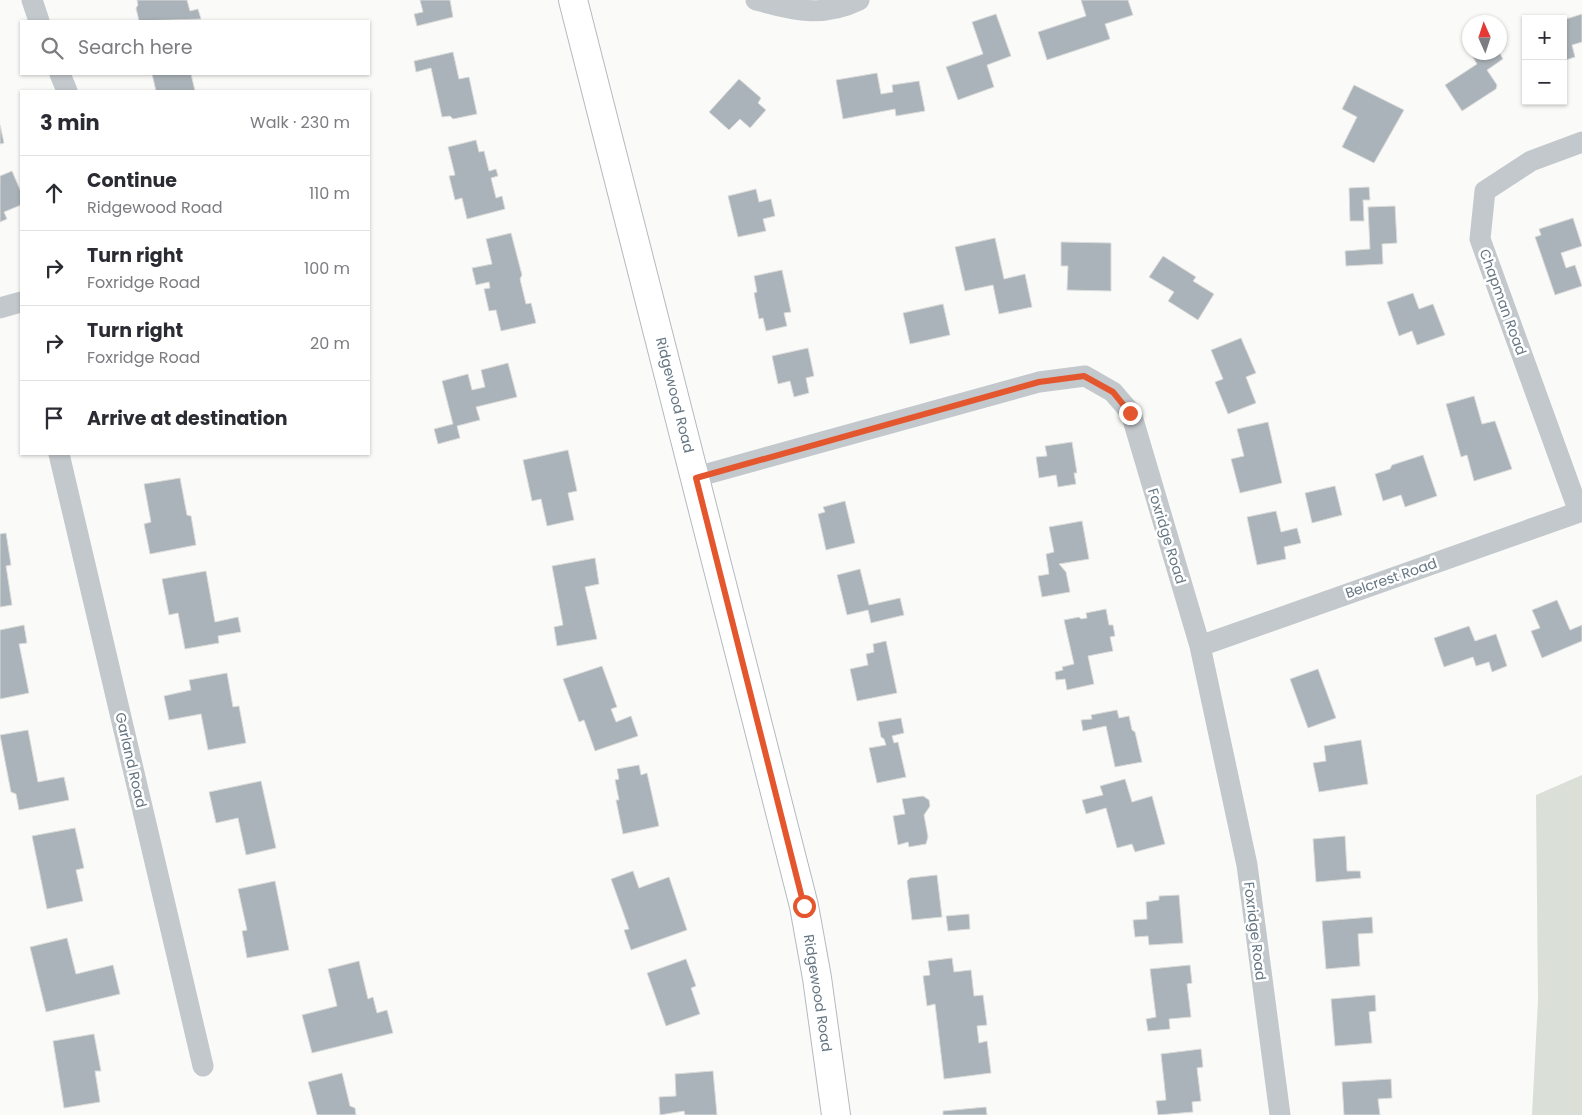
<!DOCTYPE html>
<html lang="en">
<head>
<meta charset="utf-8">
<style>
  :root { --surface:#fff; --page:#f2f2f3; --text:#2b2b33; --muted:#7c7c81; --line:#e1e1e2 }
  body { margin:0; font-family:Poppins,sans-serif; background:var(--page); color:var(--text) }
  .controls { position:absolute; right:15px; top:15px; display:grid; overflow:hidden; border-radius:0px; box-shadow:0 1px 4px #0004 }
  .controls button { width:45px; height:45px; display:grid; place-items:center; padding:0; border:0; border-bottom:1px solid var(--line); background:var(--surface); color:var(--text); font:25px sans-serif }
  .compass { position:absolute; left:1462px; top:15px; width:45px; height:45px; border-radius:50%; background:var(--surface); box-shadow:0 1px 4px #0004; rotate:357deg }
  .stop { position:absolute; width:15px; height:15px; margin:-11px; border:4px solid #e4572e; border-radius:50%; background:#fff }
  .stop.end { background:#e4572e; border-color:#fff; box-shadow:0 1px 5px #0008 }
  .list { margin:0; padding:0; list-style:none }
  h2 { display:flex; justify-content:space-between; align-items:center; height:65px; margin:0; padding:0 20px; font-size:21px }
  h2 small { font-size:16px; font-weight:400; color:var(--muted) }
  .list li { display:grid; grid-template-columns:32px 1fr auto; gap:15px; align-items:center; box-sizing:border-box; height:75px; padding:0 20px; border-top:1px solid var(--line) }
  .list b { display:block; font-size:19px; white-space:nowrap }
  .list p { margin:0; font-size:16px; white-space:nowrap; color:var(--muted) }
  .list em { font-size:16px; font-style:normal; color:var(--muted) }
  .icon { flex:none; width:28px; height:28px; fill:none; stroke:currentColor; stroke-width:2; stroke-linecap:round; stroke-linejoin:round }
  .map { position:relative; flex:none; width:1582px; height:1115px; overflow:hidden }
  .search { position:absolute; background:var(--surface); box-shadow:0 1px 4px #0004; left:20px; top:20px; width:350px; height:55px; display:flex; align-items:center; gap:12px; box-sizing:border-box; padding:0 18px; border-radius:0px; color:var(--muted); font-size:19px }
  .panel { position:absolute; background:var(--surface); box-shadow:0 1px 4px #0004; left:20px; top:90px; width:350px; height:365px; border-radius:0px }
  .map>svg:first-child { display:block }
  .green { fill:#dadfd7 }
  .building { fill:#aab3b9; stroke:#dcdcda }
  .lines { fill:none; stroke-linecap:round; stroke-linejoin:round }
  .secondary-casing { stroke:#b3babf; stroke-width:30 }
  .street { stroke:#c3c8cc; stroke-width:21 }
  .secondary { stroke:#fff; stroke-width:28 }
  .route { stroke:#e4572e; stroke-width:6 }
  .labels { text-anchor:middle; stroke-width:5; stroke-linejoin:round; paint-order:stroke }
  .street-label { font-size:14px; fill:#657683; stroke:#fff }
</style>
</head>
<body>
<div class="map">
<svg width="1582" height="1115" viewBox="0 0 1582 1115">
  <rect width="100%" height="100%" fill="#fafaf8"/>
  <path class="green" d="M 1582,775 L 1582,1115 L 1532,1115 L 1538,1000 L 1536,795 Z"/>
  <path class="building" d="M 137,0 L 187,0 L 190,11 L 198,9 L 201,19 L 139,21 L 136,8 L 138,5 Z
    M 420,0 L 450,0 L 453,17 L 417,26 L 414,14 L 423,12 Z
    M 1081,0 L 1128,0 L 1133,15 L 1105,24 L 1110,39 L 1047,60 L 1038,32 L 1086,16 Z
    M 996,14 L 1011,56 L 987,65 L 994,87 L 958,100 L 946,67 L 983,54 L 972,22 Z
    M 1582,14 L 1582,42 L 1572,45 L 1575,57 L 1563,61 L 1563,30 L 1565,29 L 1563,20 Z
    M 453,52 L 459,79 L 469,77 L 477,114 L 453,119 L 450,116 L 442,117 L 431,68 L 416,72 L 414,61 Z
    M 1470,52 L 1499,52 L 1503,59 L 1487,70 L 1497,85 L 1496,89 L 1462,111 L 1445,85 L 1477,64 Z
    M 877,73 L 881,94 L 893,92 L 892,85 L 919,81 L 925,111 L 896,116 L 895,109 L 843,119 L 836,80 Z
    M 152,74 L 191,74 L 195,91 L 156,91 Z
    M 739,79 L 761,98 L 758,103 L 766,110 L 750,128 L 740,119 L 729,130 L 709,112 Z
    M 1354,85 L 1404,110 L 1374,163 L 1342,147 L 1357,117 L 1342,109 Z
    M 0,125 L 4,143 L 0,144 Z
    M 476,140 L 479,152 L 484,151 L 489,171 L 496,169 L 498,176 L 491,178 L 496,198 L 502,196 L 505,209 L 467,219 L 462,198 L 455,200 L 449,176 L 455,175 L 448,147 Z
    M 12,171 L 21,192 L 21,205 L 4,212 L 7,219 L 0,222 L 0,176 Z
    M 1369,187 L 1370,200 L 1363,200 L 1364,221 L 1350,221 L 1349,188 Z
    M 756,189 L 759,202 L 771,199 L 775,216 L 763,219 L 766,231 L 738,237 L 728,196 Z
    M 1395,206 L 1397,243 L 1382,244 L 1383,264 L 1346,266 L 1345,251 L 1370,249 L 1368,207 Z
    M 1573,218 L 1582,246 L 1561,253 L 1566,268 L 1575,265 L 1582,286 L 1555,295 L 1535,237 L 1541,235 L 1539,229 Z
    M 511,233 L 522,275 L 520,279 L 526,304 L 531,303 L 536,323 L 501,331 L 496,310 L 489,311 L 484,289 L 490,288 L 489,282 L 476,285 L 472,268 L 492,264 L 486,239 Z
    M 995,238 L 1004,279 L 1025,274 L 1032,307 L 999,314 L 993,285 L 965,291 L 955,247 Z
    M 1061,242 L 1111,243 L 1111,291 L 1067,290 L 1068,266 L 1061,266 Z
    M 1163,256 L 1196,277 L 1193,281 L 1214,294 L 1198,320 L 1168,301 L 1174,292 L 1149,277 Z
    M 782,270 L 791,312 L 784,313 L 787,326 L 766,331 L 763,318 L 759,319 L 754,293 L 757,292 L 754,276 Z
    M 1413,293 L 1419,309 L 1433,304 L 1445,335 L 1417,345 L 1412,331 L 1399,336 L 1387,302 Z
    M 943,304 L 950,335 L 910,344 L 903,313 Z
    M 1241,338 L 1256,373 L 1246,377 L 1256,403 L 1228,414 L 1215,382 L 1223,379 L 1211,350 Z
    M 808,348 L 814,376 L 806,378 L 809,393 L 794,397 L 790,381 L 778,384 L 772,356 Z
    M 508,363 L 517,397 L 476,407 L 480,420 L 457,426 L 460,438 L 438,444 L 434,429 L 453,424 L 442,381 L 468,374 L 472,390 L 485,387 L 481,370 Z
    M 1474,396 L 1482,424 L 1495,421 L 1512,469 L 1474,481 L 1467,455 L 1461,457 L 1446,404 Z
    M 1268,422 L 1282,483 L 1240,493 L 1231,459 L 1244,456 L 1237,429 Z
    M 1072,442 L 1077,473 L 1074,473 L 1076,484 L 1058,487 L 1056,475 L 1039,478 L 1036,457 L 1047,456 L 1045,446 Z
    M 568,450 L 577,491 L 568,493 L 574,520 L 547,526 L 541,499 L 532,501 L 523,460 Z
    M 1423,455 L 1437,496 L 1405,507 L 1401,495 L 1383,501 L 1375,474 L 1390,469 L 1392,465 Z
    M 180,478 L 187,515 L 191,516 L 196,545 L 150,554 L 144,524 L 151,522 L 144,484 Z
    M 1335,486 L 1342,515 L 1312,523 L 1305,493 Z
    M 845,501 L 855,543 L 826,550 L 818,514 L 825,512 L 823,507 Z
    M 1276,511 L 1281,532 L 1297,528 L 1301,543 L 1284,547 L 1286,559 L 1257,565 L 1247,517 Z
    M 1082,521 L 1089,559 L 1059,564 L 1066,572 L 1070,592 L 1042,597 L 1038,576 L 1049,574 L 1046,554 L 1054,552 L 1049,527 Z
    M 6,533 L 11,565 L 6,566 L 12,605 L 0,607 L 0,534 Z
    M 595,558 L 599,584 L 585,587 L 597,639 L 557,646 L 554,627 L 563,625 L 552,566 Z
    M 860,569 L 869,605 L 900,598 L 904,615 L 871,623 L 868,610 L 847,615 L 837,575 Z
    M 206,571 L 215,622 L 238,617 L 241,632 L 218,636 L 219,643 L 185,649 L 178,613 L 169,615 L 162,579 Z
    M 1557,600 L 1570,630 L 1582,625 L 1582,641 L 1542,658 L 1531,631 L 1540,628 L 1532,610 Z
    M 1106,609 L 1109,625 L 1113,625 L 1115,636 L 1110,637 L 1113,651 L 1088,656 L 1094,684 L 1067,690 L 1065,679 L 1056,680 L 1055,672 L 1063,670 L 1062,667 L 1074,664 L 1064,620 L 1079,617 L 1081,619 L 1087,618 L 1086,613 Z
    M 24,625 L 27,643 L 19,644 L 29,693 L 0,699 L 0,630 Z
    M 1469,626 L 1475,641 L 1496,634 L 1507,666 L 1492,672 L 1489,662 L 1476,666 L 1473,657 L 1444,667 L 1434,638 Z
    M 886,641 L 897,693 L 857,701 L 850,669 L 868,665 L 866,654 L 874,652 L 873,644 Z
    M 602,666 L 617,707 L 611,709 L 616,722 L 631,716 L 638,736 L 595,751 L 584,720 L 579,722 L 563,679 Z
    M 1318,669 L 1336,718 L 1308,728 L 1290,679 Z
    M 227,673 L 233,707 L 239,706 L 246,743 L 208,750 L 201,714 L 169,720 L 164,696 L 191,690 L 189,680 Z
    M 1117,710 L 1119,718 L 1129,716 L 1132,730 L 1135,732 L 1142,762 L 1115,767 L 1106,726 L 1083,731 L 1081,720 L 1092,719 L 1091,715 Z
    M 901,718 L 904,733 L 892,736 L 894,743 L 898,742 L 906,777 L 877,783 L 869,748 L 886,745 L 884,739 L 881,737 L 878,722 Z
    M 28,730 L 38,782 L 64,777 L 69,800 L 19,810 L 16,794 L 11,792 L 0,735 Z
    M 1361,740 L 1368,784 L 1319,792 L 1313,763 L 1326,761 L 1324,746 Z
    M 639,765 L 641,775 L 647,773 L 659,826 L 623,834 L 616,800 L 619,800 L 615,780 L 619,779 L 617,769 Z
    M 1125,779 L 1132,802 L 1152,796 L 1165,844 L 1135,852 L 1132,844 L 1117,848 L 1106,808 L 1086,814 L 1082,800 L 1103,795 L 1100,786 Z
    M 261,781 L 276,848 L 246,855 L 238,818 L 216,823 L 209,792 Z
    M 923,796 L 929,800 L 930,806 L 924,815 L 928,837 L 926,844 L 909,847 L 908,842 L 898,845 L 893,816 L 905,814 L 902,799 Z
    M 75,828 L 84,868 L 76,870 L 83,901 L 47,909 L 32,836 Z
    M 1345,836 L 1347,871 L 1360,871 L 1361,878 L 1316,882 L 1313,839 Z
    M 633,871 L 639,888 L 669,877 L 687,930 L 631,950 L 624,930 L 629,929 L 611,879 Z
    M 937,875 L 942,917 L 912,920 L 907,881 L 910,878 Z
    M 275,881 L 289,950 L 247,958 L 242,931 L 247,930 L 238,889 Z
    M 1179,895 L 1183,943 L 1149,945 L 1148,936 L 1135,937 L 1133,920 L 1147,919 L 1146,902 L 1159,900 L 1159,896 Z
    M 969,914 L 970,929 L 948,931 L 946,916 Z
    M 1372,917 L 1373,933 L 1358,934 L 1360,966 L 1326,969 L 1322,921 Z
    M 67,938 L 76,974 L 113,965 L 120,994 L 46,1012 L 30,947 Z
    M 952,958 L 954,972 L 971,970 L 974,996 L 983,995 L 987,1025 L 977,1026 L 979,1043 L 987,1041 L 991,1073 L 944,1079 L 935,1004 L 927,1006 L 923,976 L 930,975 L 928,961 Z
    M 686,959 L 696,986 L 691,988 L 700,1014 L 666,1026 L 647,973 Z
    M 359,961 L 368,999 L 373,997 L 377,1013 L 387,1010 L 393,1033 L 312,1053 L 302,1015 L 337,1006 L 328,969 Z
    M 1190,965 L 1192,983 L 1187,984 L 1191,1017 L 1169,1019 L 1170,1029 L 1148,1031 L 1146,1019 L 1156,1017 L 1150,969 Z
    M 1375,995 L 1376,1011 L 1369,1012 L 1372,1043 L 1335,1046 L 1331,999 Z
    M 94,1034 L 101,1071 L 95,1071 L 100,1102 L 64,1108 L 53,1041 Z
    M 1201,1049 L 1203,1067 L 1197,1068 L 1201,1101 L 1192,1102 L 1193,1112 L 1158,1115 L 1156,1101 L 1166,1100 L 1161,1054 Z
    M 713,1071 L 717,1115 L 685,1115 L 684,1111 L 660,1115 L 659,1097 L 676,1096 L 675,1074 Z
    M 342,1073 L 350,1106 L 355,1108 L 356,1115 L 317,1115 L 308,1082 Z
    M 1391,1079 L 1392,1098 L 1378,1099 L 1380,1115 L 1344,1115 L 1342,1082 Z
    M 986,1107 L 987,1115 L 943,1115 L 943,1111 Z"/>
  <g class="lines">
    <defs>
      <path id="secondary" d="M 573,0 L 804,906 L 817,978 L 836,1115"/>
    </defs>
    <use href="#secondary" class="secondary-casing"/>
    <path class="street" d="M 32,0 L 39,21
      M 756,0 C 793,10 822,18 859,0
      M 60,74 L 67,91
      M 0,308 L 21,302
      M 59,454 L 203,1066
      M 696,477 L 1039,382 L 1085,376 L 1113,392 L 1131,413 L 1200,646 L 1247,865 L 1280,1115
      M 1579,512 L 1480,239 L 1485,191 L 1531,161 L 1582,142
      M 1200,646 L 1582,511"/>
    <use href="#secondary" class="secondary"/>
  </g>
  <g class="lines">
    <path class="route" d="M 804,906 L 696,478 L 1039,382 L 1084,376 L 1113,392 L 1130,413"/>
  </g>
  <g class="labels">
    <g class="street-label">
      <text transform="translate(1503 302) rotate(70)" y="5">Chapman Road</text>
      <text transform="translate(675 395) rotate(76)" y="5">Ridgewood Road</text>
      <text transform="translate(1167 536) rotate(73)" y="5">Foxridge Road</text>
      <text transform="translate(1391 578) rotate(-19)" y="5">Belcrest Road</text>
      <text transform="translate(131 760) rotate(77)" y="5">Garland Road</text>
      <text transform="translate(1255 931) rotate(83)" y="5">Foxridge Road</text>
      <text transform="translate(818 993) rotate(81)" y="5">Ridgewood Road</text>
    </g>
  </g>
</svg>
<div class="controls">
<button>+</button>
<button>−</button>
</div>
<svg class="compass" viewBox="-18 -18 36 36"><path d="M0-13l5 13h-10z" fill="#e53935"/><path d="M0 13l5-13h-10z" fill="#7c7c81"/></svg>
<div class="stop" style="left:804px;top:906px"></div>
<div class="stop end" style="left:1130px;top:413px"></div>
<div class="search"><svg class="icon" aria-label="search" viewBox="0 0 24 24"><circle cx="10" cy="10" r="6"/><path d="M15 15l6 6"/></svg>Search here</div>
<section class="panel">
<h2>3 min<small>Walk · 230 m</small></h2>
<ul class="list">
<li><svg class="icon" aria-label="ahead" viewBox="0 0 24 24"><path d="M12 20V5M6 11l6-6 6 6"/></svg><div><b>Continue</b><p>Ridgewood Road</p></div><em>110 m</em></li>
<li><svg class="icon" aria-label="right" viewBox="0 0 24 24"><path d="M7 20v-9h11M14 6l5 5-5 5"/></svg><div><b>Turn right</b><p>Foxridge Road</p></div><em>100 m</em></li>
<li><svg class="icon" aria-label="right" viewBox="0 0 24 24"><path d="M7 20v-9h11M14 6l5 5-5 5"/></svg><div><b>Turn right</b><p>Foxridge Road</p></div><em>20 m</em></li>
<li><svg class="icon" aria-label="arrive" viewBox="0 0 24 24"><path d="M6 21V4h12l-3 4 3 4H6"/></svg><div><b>Arrive at destination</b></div></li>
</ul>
</section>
</div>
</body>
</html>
